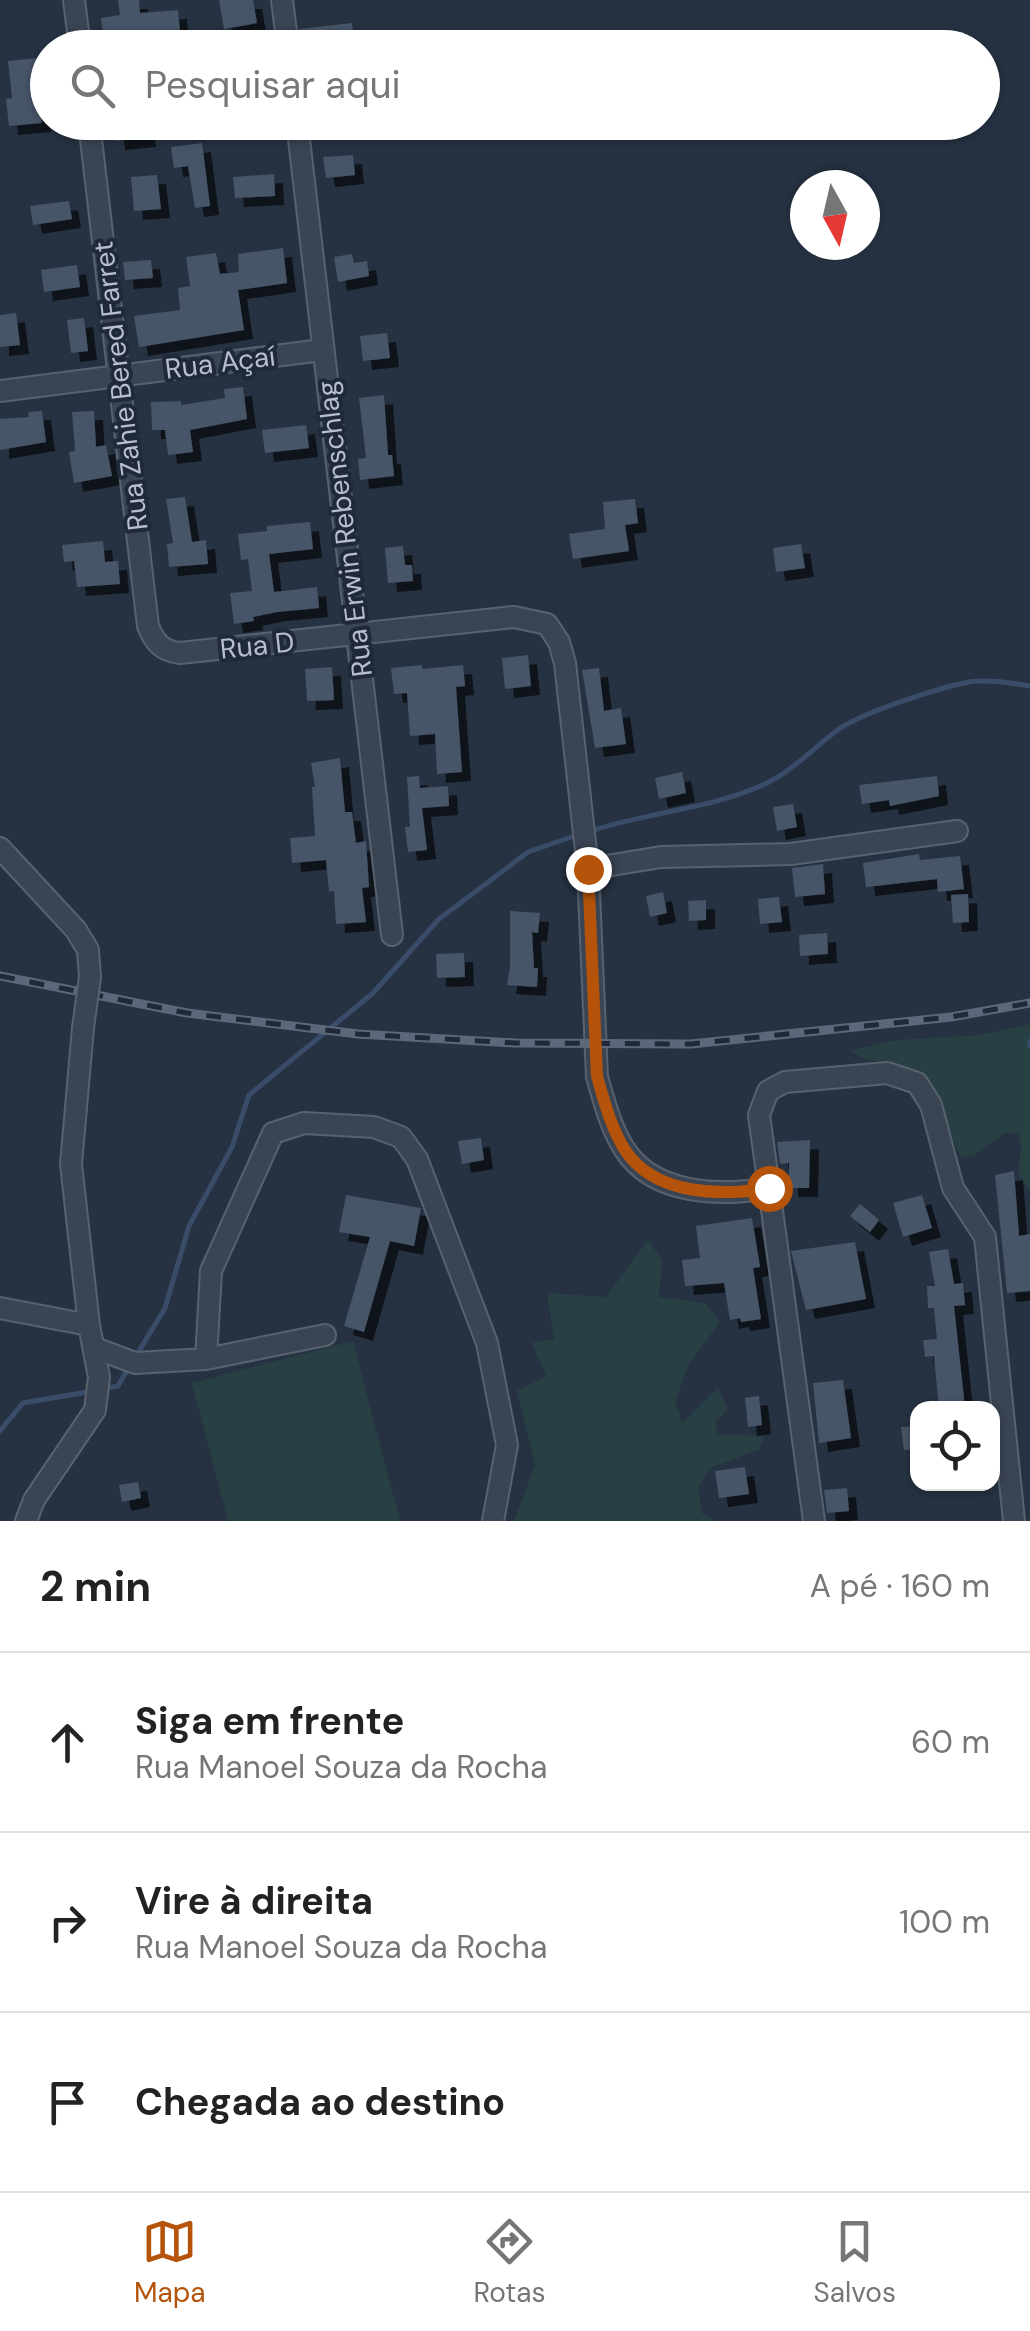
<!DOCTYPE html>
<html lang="pt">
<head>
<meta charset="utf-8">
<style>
  :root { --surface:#fff; --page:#f2f2f2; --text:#222; --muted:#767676; --line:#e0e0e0; --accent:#b45309 }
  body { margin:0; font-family:"DM Sans",sans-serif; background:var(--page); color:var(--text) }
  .controls { position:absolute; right:30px; bottom:30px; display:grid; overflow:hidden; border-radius:20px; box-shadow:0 2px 8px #0004 }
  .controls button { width:90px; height:90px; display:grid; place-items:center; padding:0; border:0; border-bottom:2px solid var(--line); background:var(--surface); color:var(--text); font:50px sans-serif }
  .compass { position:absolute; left:790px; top:170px; width:90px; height:90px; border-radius:50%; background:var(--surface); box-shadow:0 2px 8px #0004; rotate:172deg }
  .stop { position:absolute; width:30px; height:30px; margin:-22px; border:8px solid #b45309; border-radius:50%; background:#fff }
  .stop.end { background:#b45309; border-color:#fff; box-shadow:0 2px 10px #0008 }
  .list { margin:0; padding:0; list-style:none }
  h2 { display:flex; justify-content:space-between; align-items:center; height:130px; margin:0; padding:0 40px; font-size:42px }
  h2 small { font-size:32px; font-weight:400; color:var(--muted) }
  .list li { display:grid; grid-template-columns:65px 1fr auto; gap:30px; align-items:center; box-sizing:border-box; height:180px; padding:0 40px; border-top:2px solid var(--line) }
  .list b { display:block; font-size:38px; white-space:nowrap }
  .list p { margin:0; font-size:32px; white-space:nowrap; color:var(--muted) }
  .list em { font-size:32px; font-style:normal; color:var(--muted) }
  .icon { flex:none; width:55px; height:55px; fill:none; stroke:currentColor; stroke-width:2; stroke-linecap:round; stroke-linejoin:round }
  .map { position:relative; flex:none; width:1030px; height:1521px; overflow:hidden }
  .search { position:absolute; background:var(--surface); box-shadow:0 2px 8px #0004; left:30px; right:30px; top:30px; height:110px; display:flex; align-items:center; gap:25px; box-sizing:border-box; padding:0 35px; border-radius:55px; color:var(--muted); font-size:38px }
  .sheet { height:670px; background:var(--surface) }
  nav { display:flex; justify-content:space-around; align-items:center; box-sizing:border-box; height:140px; border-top:2px solid var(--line); background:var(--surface); font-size:28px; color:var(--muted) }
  nav a { display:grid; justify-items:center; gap:5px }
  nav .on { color:var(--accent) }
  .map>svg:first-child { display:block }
  .green { fill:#284043 }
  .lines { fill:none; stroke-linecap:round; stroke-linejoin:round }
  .stream { stroke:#394d6a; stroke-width:5 }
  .building { fill:#465467; filter:url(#shadow) }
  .minor-casing { stroke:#58626f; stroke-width:24 }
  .minor { stroke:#3a4452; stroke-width:20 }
  .rail-casing { stroke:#5c6879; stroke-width:9 }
  .rail { stroke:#1f2937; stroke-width:5; stroke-dasharray:15; stroke-linecap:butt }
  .minor-bridge-casing { stroke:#58626f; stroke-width:24; stroke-linecap:butt }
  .minor-bridge { stroke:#3a4452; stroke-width:20 }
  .route { stroke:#b45309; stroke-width:12 }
  .labels { text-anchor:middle; stroke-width:8; stroke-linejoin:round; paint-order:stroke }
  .street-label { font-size:28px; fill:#b7bfcc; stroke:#1f2937 }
</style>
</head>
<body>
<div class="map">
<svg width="1030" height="1521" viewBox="0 0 1030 1521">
  <defs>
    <filter id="shadow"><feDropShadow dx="9" dy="9" stdDeviation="0" flood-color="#0009"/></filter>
  </defs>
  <rect width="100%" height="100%" fill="#263242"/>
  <path class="green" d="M 1030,1024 L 1030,1191 L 1018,1175 L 1021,1146 L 1018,1134 L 1005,1133 L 973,1156 L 961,1157 C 945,1129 944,1087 910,1070 C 891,1059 868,1066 851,1050 L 897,1040 L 980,1035 Z
    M 648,1240 L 662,1260 L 659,1297 L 705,1303 L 720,1322 L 689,1364 L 675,1401 L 682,1423 L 718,1388 L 728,1409 L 715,1423 L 718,1434 L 764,1436 L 760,1449 L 710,1468 L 698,1488 L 702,1513 L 715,1521 L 514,1521 L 535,1465 L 517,1391 L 546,1376 L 532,1343 L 554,1339 L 547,1293 L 606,1297 Z
    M 353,1341 L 400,1521 L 228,1521 L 192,1383 Z"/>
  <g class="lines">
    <path class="stream" d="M 588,832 C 646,812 708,810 765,784 C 793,771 814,747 839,729 C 864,712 938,688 969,682 C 988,679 1011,683 1030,686
      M 1030,1041 L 1030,1046
      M 136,1356 L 165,1308 L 189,1226 L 232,1147 L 249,1095 L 373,993 L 439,919 L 528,852 L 577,835
      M 103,1389 L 118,1386 L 130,1365
      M 0,1431 L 23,1403 L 93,1391"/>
  </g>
  <path class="building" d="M 118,0 L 139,0 L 140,13 L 178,10 L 180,32 L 104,42 L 101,18 L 120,15 Z
    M 219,0 L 253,0 L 257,23 L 224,29 Z
    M 352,23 L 355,48 L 302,48 L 300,29 Z
    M 48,57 L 48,84 L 37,85 L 42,123 L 9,126 L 6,99 L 12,98 L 8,61 Z
    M 114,122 L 145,122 L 147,138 L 116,141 Z
    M 202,143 L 210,206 L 195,208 L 188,166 L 174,168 L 171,147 Z
    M 353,155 L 355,175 L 326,178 L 323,157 Z
    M 274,174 L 275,196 L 235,198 L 233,177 Z
    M 157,175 L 161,209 L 134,211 L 131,177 Z
    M 69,201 L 72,219 L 33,225 L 30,206 Z
    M 283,248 L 287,283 L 238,290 L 244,330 L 139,347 L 134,316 L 180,310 L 178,288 L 190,286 L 186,257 L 216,253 L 220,274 L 239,272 L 238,254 Z
    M 352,254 L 354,263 L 367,261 L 369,276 L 338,282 L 334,257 Z
    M 151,260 L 153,278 L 125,280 L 123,262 Z
    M 77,265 L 80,287 L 44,292 L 41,270 Z
    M 16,313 L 20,345 L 0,347 L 0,315 Z
    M 84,318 L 88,351 L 71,353 L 67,320 Z
    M 387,333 L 390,358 L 363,361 L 360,336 Z
    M 243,387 L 247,419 L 190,430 L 193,452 L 168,455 L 165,430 L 152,430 L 151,402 L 181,401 L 181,405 L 225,398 L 224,389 Z
    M 384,395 L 388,455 L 392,455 L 394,476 L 360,480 L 358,459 L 366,458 L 359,398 Z
    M 42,411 L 46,442 L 0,450 L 0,419 L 29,417 L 28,412 Z
    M 94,411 L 96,447 L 106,445 L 112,476 L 74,483 L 69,452 L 75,451 L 72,412 Z
    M 306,425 L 309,448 L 265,453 L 262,430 Z
    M 185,497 L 192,542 L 206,540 L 208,564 L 169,567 L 167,544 L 173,543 L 166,499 Z
    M 635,499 L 638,523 L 625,525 L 629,551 L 573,559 L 569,534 L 605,529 L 603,502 Z
    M 310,522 L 313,549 L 269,554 L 274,592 L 317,587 L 319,608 L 277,612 L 253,617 L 254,621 L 234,624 L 230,593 L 252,591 L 248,559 L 241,560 L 238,534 L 267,531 L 267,526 Z
    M 103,541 L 105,562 L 118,561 L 120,584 L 77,587 L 74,561 L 64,562 L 62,545 Z
    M 801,544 L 805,568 L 776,572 L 773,548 Z
    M 403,546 L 405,565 L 412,565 L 413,581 L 388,583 L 385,548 Z
    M 528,655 L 531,686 L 505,689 L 502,658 Z
    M 422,665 L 422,669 L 463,665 L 465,686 L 456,687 L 462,772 L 437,774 L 435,734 L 410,736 L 407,693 L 394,694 L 391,668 Z
    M 332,667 L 334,700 L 307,701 L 305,669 Z
    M 599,668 L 604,711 L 621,708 L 626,744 L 595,748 L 582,670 Z
    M 340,758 L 345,812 L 352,812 L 356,843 L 366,841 L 369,887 L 362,888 L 366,922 L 336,924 L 334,891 L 329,892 L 326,860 L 292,863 L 290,838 L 315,836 L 312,787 L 315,787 L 311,763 Z
    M 682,772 L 686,793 L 659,799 L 655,778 Z
    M 419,776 L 420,788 L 448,786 L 449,806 L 422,808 L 427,850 L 408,852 L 405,827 L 410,827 L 407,777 Z
    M 937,776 L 939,796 L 890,806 L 889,800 L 862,804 L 859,785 Z
    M 793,804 L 797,827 L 777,831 L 773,807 Z
    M 919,854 L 920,860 L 960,856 L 964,889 L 938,892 L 937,879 L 866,887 L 863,863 Z
    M 823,864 L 825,894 L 795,897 L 792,868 Z
    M 663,892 L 667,913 L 650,917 L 646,896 Z
    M 968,894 L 969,922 L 953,923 L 951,895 Z
    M 779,897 L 782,922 L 760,924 L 758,899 Z
    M 706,900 L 706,920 L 689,921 L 688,901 Z
    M 510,911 L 540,913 L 538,933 L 532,932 L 534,968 L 538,968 L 537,987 L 507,985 L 510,967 Z
    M 827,933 L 828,954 L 800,956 L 799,935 Z
    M 464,953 L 465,977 L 437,978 L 436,954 Z
    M 481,1138 L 484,1160 L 462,1164 L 458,1141 Z
    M 810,1140 L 809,1188 L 789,1188 L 789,1163 L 780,1164 L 777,1142 Z
    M 1014,1171 L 1019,1236 L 1030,1234 L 1030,1291 L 1007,1293 L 995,1175 Z
    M 346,1195 L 421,1208 L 414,1246 L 390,1241 L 364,1332 L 344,1326 L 370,1237 L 339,1232 Z
    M 922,1195 L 932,1228 L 903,1237 L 893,1203 Z
    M 860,1204 L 879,1220 L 870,1232 L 850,1216 Z
    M 752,1218 L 760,1267 L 753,1268 L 761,1319 L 741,1322 L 740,1318 L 730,1320 L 724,1283 L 685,1286 L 682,1260 L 700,1258 L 696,1226 Z
    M 855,1242 L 866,1299 L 806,1310 L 791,1251 Z
    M 948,1249 L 954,1284 L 963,1283 L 965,1305 L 954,1306 L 965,1408 L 939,1408 L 934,1356 L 925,1357 L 923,1340 L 937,1339 L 934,1308 L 928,1308 L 927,1286 L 935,1286 L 929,1252 Z
    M 843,1380 L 851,1438 L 819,1443 L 813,1383 Z
    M 759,1396 L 762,1425 L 748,1427 L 745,1398 Z
    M 918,1426 L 918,1449 L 904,1450 L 901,1427 Z
    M 745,1467 L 749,1494 L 719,1498 L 715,1471 Z
    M 138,1482 L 141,1498 L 122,1502 L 119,1485 Z
    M 847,1488 L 849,1511 L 827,1513 L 824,1490 Z"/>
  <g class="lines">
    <defs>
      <path id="minor" d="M 74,0 L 80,48
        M 282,0 L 288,48
        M 224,48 L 287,41
        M 89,122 L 148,626 C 155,643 162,651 180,653 L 514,617 L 547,624 L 559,642 L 565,663 L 588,869 L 597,1077 C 604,1101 611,1129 625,1150 C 655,1196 722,1196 769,1188 L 814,1521
        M 297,122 L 392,935
        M 0,391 L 322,350
        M 0,848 L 76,930 L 88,950 L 90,977
        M 588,869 L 661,857 L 791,854 L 957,831
        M 769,1188 L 759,1115 L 768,1091 L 785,1082 L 887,1073 L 917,1083 L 931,1105 L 953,1188 L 985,1237 L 1014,1521
        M 0,1308 L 89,1325
        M 95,1348 L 135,1363 L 206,1359 L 211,1271 L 273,1133 L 304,1123 L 374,1127 L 401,1137 L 417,1159 L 487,1343 L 507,1445 L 493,1521
        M 206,1359 L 325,1335
        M 26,1521 L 34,1500 L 95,1410 L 99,1377 L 89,1325 L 71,1164 L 83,1028"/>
    </defs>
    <use href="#minor" class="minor-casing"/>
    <use href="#minor" class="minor"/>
    <defs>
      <path id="rail" d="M 0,976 L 187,1013 L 358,1034 L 515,1043 L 691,1044 L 951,1017 L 1030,1003"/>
    </defs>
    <use href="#rail" class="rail-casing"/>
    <use href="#rail" class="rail"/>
    <defs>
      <path id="minor-bridge" d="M 83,1028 L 90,977"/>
    </defs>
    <use href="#minor-bridge" class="minor-bridge-casing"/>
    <use href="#minor-bridge" class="minor-bridge"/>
  </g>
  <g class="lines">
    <path class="route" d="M 588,869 L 597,1076 C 604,1101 611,1128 625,1150 C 655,1196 722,1196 769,1188"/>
  </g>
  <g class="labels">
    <g class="street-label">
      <text transform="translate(220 362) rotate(-7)" y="10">Rua Açaí</text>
      <text transform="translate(120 386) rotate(-97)" y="10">Rua Zahie Bered Farret</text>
      <text transform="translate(344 529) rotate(-97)" y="10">Rua Erwin Rebenschlag</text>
      <text transform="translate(257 645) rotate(-6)" y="10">Rua D</text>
    </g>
  </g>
</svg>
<div class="controls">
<button><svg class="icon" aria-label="locate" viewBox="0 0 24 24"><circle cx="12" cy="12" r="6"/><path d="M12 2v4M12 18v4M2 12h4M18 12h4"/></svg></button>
</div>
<svg class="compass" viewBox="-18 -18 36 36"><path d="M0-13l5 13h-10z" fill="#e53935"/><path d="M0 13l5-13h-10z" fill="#767676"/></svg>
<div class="stop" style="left:769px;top:1188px"></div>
<div class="stop end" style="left:588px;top:869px"></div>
<div class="search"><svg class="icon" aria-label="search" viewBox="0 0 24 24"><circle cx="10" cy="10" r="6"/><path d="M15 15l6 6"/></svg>Pesquisar aqui</div>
</div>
<section class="sheet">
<h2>2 min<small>A pé · 160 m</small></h2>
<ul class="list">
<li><svg class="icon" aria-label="ahead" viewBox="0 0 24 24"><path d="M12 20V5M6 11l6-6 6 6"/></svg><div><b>Siga em frente</b><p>Rua Manoel Souza da Rocha</p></div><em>60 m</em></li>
<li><svg class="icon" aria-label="right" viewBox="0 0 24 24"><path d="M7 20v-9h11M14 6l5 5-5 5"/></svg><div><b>Vire à direita</b><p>Rua Manoel Souza da Rocha</p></div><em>100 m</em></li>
<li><svg class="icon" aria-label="arrive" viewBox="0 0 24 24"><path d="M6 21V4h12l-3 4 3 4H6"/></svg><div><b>Chegada ao destino</b></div></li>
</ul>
</section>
<nav>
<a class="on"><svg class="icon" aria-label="map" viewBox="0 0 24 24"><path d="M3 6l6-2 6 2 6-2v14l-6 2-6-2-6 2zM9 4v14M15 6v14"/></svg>Mapa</a>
<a><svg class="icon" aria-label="directions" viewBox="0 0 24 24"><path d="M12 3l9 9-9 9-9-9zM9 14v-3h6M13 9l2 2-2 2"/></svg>Rotas</a>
<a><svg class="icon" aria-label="saved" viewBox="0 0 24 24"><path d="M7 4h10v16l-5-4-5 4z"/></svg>Salvos</a>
</nav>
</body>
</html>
